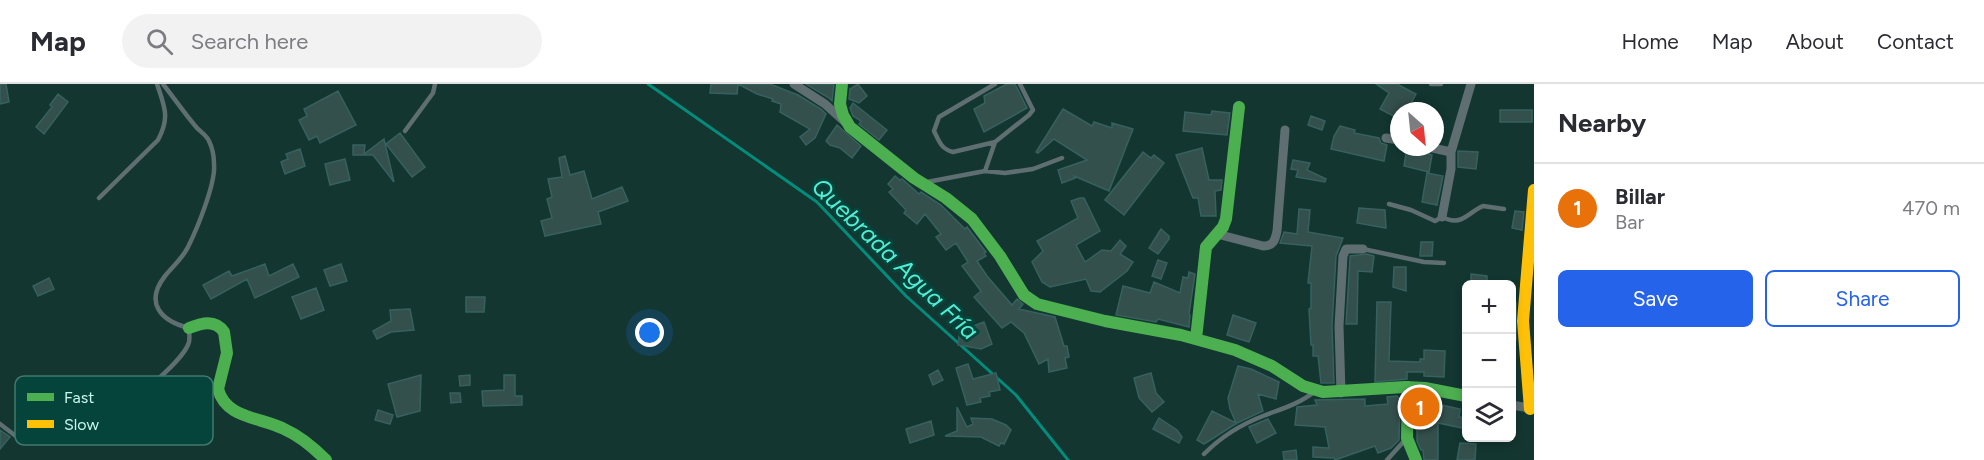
<!DOCTYPE html>
<html lang="en">
<head>
<meta charset="utf-8">
<style>
  :root { --surface:#fff; --page:#f2f2f3; --text:#2b2b33; --muted:#7c7c81; --line:#e1e1e2; --accent:#2563eb }
  body { margin:0; font-family:Figtree,sans-serif; background:var(--page); color:var(--text) }
  .controls { position:absolute; right:18px; bottom:18px; display:grid; overflow:hidden; border-radius:9px; box-shadow:0 3px 9px #0003 }
  .controls button { width:54px; height:54px; display:grid; place-items:center; padding:0; border:0; border-bottom:2px solid var(--line); background:var(--surface); color:var(--text); font:30px sans-serif }
  .compass { position:absolute; left:1390px; top:18px; width:54px; height:54px; border-radius:50%; background:var(--surface); box-shadow:0 3px 9px #0003; rotate:153deg }
  .you { position:absolute; left:650px; top:249px; width:21px; height:21px; margin:-15px; border:4px solid #fff; border-radius:50%; background:#1a73e8; box-shadow:0 0 0 9px #1a73e833 }
  .badge { display:grid; place-items:center; width:39px; height:39px; border-radius:50%; background:var(--accent); color:#fff; font-size:20px; font-weight:700 }
  .pin { position:absolute; translate:-50% -50%; border:3px solid #fff; box-shadow:0 2px 6px #0006 }
  .list { margin:0; padding:0; list-style:none }
  h2 { display:flex; justify-content:space-between; align-items:center; height:78px; margin:0; padding:0 24px; font-size:26px }
  h2 small { font-size:20px; font-weight:400; color:var(--muted) }
  .list li { display:grid; grid-template-columns:39px 1fr auto; gap:18px; align-items:center; box-sizing:border-box; height:90px; padding:0 24px; border-top:2px solid var(--line) }
  .list b { display:block; font-size:22px; white-space:nowrap }
  .list p { margin:0; font-size:20px; white-space:nowrap; color:var(--muted) }
  .list em { font-size:20px; font-style:normal; color:var(--muted) }
  .actions { display:flex; gap:12px; padding:18px 24px }
  .actions a { flex:1; padding:14px 0; border:2px solid var(--accent); border-radius:9px; text-align:center; font-size:21px; color:var(--accent) }
  .actions .main { background:var(--accent); color:#fff }
  .icon { flex:none; width:33px; height:33px; fill:none; stroke:currentColor; stroke-width:2; stroke-linecap:round; stroke-linejoin:round }
  .map { position:relative; flex:none; width:1534px; height:376px; overflow:hidden }
  header { display:flex; align-items:center; gap:36px; box-sizing:border-box; height:84px; padding:0 30px; background:var(--surface); border-bottom:2px solid var(--line) }
  header strong { font-size:28px }
  nav { display:flex; gap:33px; margin-inline-start:auto; font-size:21px }
  .search { width:420px; height:54px; background:var(--page); display:flex; align-items:center; gap:15px; box-sizing:border-box; padding:0 21px; border-radius:33px; color:var(--muted); font-size:22px }
  main { display:flex }
  aside { flex:1; background:var(--surface) }
  .map>svg:first-child { display:block }
  .lines { fill:none; stroke-linecap:round; stroke-linejoin:round }
  .stream { stroke:#028c7c; stroke-width:3 }
  .building { fill:#34504d; stroke:#36615f; stroke-width:1.5 }
  .lane { stroke:#5e6e71; stroke-width:4.5 }
  .street { stroke:#5e6e71; stroke-width:9 }
  .fast { stroke:#4caf50; stroke-width:12 }
  .slow { stroke:#ffc107; stroke-width:12 }
  .labels { text-anchor:middle; stroke-width:6; stroke-linejoin:round; paint-order:stroke }
  .water-label { font-size:24px; font-style:italic; fill:#53edd5; stroke:#05443b }
  .key { fill:#05443b; stroke:#3f7970; stroke-width:1.5 }
  .key-label { font-size:16px; fill:#c7f6ec }
</style>
</head>
<body>
<header>
<strong>Map</strong>
<div class="search"><svg class="icon" aria-label="search" viewBox="0 0 24 24"><circle cx="10" cy="10" r="6"/><path d="M15 15l6 6"/></svg>Search here</div>
<nav><a>Home</a><a>Map</a><a>About</a><a>Contact</a></nav>
</header>
<main>
<div class="map">
<svg width="1534" height="376" viewBox="0 0 1534 376">
  <rect width="100%" height="100%" fill="#133630"/>
  <g class="lines">
    <path class="stream" d="M 648,0 L 817,118 L 906,212 L 1016,311 L 1068,376"/>
  </g>
  <path class="building" d="M 0,0 L 6,0 L 9,18 L 0,20 Z
    M 711,0 L 738,0 L 737,10 L 710,9 Z
    M 738,0 L 770,0 L 798,11 L 821,25 L 826,30 L 815,54 L 806,61 L 800,53 L 810,45 L 780,28 L 781,20 L 772,17 L 773,15 L 757,10 Z
    M 806,0 L 834,0 L 832,17 L 829,14 Z
    M 858,0 L 867,12 L 859,19 L 849,15 L 850,5 Z
    M 1007,0 L 1015,0 L 1027,24 L 984,48 L 974,25 L 985,19 L 984,12 Z
    M 1376,0 L 1397,0 L 1416,10 L 1407,27 L 1399,27 L 1399,35 L 1380,25 L 1389,9 Z
    M 338,7 L 356,41 L 320,59 L 317,52 L 309,56 L 299,36 L 307,32 L 304,25 Z
    M 58,10 L 68,18 L 44,50 L 36,43 L 52,23 L 50,21 Z
    M 853,19 L 887,46 L 879,56 L 859,40 L 861,37 L 853,32 L 850,24 Z
    M 1063,25 L 1092,42 L 1094,38 L 1112,44 L 1112,39 L 1133,45 L 1109,107 L 1074,92 L 1075,94 L 1062,99 L 1058,86 L 1087,76 L 1054,55 L 1038,69 L 1036,68 Z
    M 1500,26 L 1532,26 L 1532,38 L 1500,38 Z
    M 1212,27 L 1230,29 L 1227,51 L 1183,47 L 1185,28 L 1211,31 Z
    M 1311,32 L 1325,37 L 1322,46 L 1308,41 Z
    M 837,41 L 861,62 L 852,74 L 840,64 L 830,61 L 826,57 Z
    M 1340,42 L 1355,46 L 1354,49 L 1379,54 L 1381,59 L 1387,61 L 1384,77 L 1331,65 L 1334,52 Z
    M 400,49 L 425,83 L 412,93 L 386,60 Z
    M 384,55 L 394,98 L 373,71 L 353,71 L 353,61 L 365,61 L 364,70 Z
    M 1407,63 L 1421,64 L 1424,68 L 1432,71 L 1429,88 L 1404,82 Z
    M 1202,64 L 1209,96 L 1222,96 L 1221,106 L 1215,107 L 1216,132 L 1201,132 L 1198,114 L 1193,114 L 1176,71 Z
    M 300,65 L 305,82 L 285,90 L 281,78 L 288,75 L 286,70 Z
    M 1458,67 L 1478,68 L 1476,85 L 1458,83 Z
    M 1143,68 L 1151,74 L 1154,71 L 1164,79 L 1124,131 L 1105,116 Z
    M 565,72 L 570,91 L 584,87 L 592,115 L 622,103 L 628,117 L 598,128 L 601,140 L 545,152 L 541,137 L 552,134 L 547,115 L 552,113 L 548,95 L 562,93 L 559,74 Z
    M 345,75 L 350,96 L 330,101 L 325,80 Z
    M 1293,76 L 1310,79 L 1307,86 L 1326,95 L 1325,98 L 1296,93 L 1298,86 L 1291,85 Z
    M 1427,89 L 1443,92 L 1437,121 L 1422,118 Z
    M 895,92 L 900,96 L 902,95 L 919,110 L 921,108 L 941,121 L 965,145 L 967,143 L 986,168 L 984,169 L 986,172 L 977,177 L 987,192 L 1012,221 L 1017,215 L 1023,220 L 1019,225 L 1055,233 L 1064,262 L 1067,262 L 1069,273 L 1065,274 L 1067,284 L 1049,288 L 1048,275 L 1039,280 L 1024,249 L 1011,238 L 1002,244 L 974,213 L 981,207 L 962,182 L 968,178 L 956,159 L 946,166 L 936,153 L 941,150 L 925,130 L 917,140 L 904,129 L 906,126 L 889,108 L 893,105 L 888,100 Z
    M 1080,114 L 1084,114 L 1100,147 L 1076,161 L 1085,178 L 1102,166 L 1111,167 L 1120,156 L 1126,162 L 1120,170 L 1133,178 L 1127,187 L 1100,208 L 1091,207 L 1086,195 L 1050,203 L 1042,198 L 1032,178 L 1043,167 L 1037,157 L 1078,134 L 1071,117 Z
    M 1359,124 L 1385,126 L 1386,144 L 1357,139 Z
    M 1299,125 L 1310,126 L 1308,148 L 1343,154 L 1336,172 L 1332,242 L 1334,299 L 1321,299 L 1318,272 L 1313,272 L 1313,261 L 1311,261 L 1309,225 L 1311,224 L 1311,199 L 1308,199 L 1312,162 L 1280,159 L 1284,148 L 1297,150 Z
    M 1515,127 L 1524,128 L 1522,146 L 1512,144 Z
    M 1161,145 L 1169,152 L 1169,155 L 1158,170 L 1149,164 Z
    M 1421,158 L 1433,158 L 1432,172 L 1420,172 Z
    M 1367,170 L 1374,172 L 1372,188 L 1358,187 L 1357,240 L 1346,240 L 1350,174 L 1350,172 Z
    M 1158,176 L 1167,179 L 1161,195 L 1152,192 Z
    M 265,180 L 269,192 L 293,180 L 299,193 L 255,214 L 247,195 L 211,215 L 203,201 L 229,187 L 232,192 Z
    M 341,180 L 347,197 L 330,202 L 324,186 Z
    M 1394,183 L 1406,183 L 1406,207 L 1393,203 Z
    M 1189,188 L 1195,190 L 1189,230 L 1190,231 L 1189,243 L 1158,235 L 1156,238 L 1116,231 L 1123,202 L 1150,209 L 1154,198 L 1180,209 L 1183,193 L 1188,194 Z
    M 1471,190 L 1487,192 L 1487,201 L 1471,201 Z
    M 49,194 L 54,205 L 38,212 L 33,202 Z
    M 316,204 L 324,226 L 301,235 L 292,213 Z
    M 466,213 L 485,213 L 484,228 L 466,228 Z
    M 1377,218 L 1391,218 L 1389,277 L 1420,278 L 1420,275 L 1424,275 L 1424,266 L 1445,267 L 1444,293 L 1424,292 L 1424,288 L 1407,288 L 1407,295 L 1375,298 Z
    M 1512,218 L 1516,219 L 1516,256 L 1512,256 Z
    M 410,225 L 414,246 L 391,248 L 377,255 L 373,247 L 391,237 L 390,226 Z
    M 1233,231 L 1256,239 L 1249,258 L 1227,251 Z
    M 984,238 L 992,260 L 981,265 L 958,261 L 959,252 L 971,252 L 968,244 Z
    M 968,280 L 973,295 L 996,289 L 1000,306 L 989,308 L 990,312 L 980,314 L 981,318 L 967,321 L 956,284 Z
    M 1238,282 L 1251,285 L 1279,298 L 1276,315 L 1258,310 L 1263,327 L 1237,339 L 1204,360 L 1197,356 L 1212,327 L 1236,339 L 1230,325 L 1228,314 Z
    M 938,286 L 943,296 L 933,301 L 929,291 Z
    M 1151,289 L 1156,309 L 1164,318 L 1152,328 L 1139,314 L 1134,294 Z
    M 421,291 L 420,327 L 397,333 L 388,300 Z
    M 470,291 L 470,301 L 460,302 L 459,292 Z
    M 504,291 L 515,291 L 515,312 L 522,312 L 522,321 L 483,322 L 482,307 L 504,306 Z
    M 450,309 L 460,309 L 461,318 L 451,319 Z
    M 1397,312 L 1400,315 L 1399,356 L 1391,364 L 1378,369 L 1375,362 L 1335,376 L 1334,374 L 1313,373 L 1313,363 L 1329,364 L 1325,343 L 1295,341 L 1297,323 L 1317,321 L 1315,316 L 1365,315 L 1365,322 L 1388,320 L 1387,313 Z
    M 1429,313 L 1437,315 L 1437,320 L 1460,325 L 1459,333 L 1467,334 L 1467,345 L 1438,339 L 1438,376 L 1424,376 L 1423,366 L 1421,366 L 1417,357 L 1417,330 L 1429,330 Z
    M 957,323 L 967,343 L 973,340 L 971,334 L 992,335 L 1006,341 L 1011,346 L 1004,360 L 1001,359 L 999,362 L 981,353 L 945,352 L 957,347 Z
    M 378,326 L 393,331 L 390,340 L 375,336 Z
    M 1159,334 L 1177,346 L 1182,353 L 1179,359 L 1153,345 Z
    M 1268,335 L 1276,349 L 1257,359 L 1249,343 Z
    M 931,337 L 934,351 L 910,359 L 906,345 Z
    M 0,346 L 10,353 L 0,365 Z
    M 1460,359 L 1476,360 L 1475,376 L 1457,376 Z
    M 1296,366 L 1297,376 L 1284,376 L 1283,368 Z"/>
  <g class="lines">
    <path class="lane" d="M 995,0 L 939,33 L 934,47 C 939,57 941,65 953,68 L 995,58 L 1029,31 L 1033,26 L 1020,0
      M 1431,0 L 1441,0
      M 405,47 L 433,9 L 435,0
      M 985,87 L 995,58
      M 927,98 L 985,87 L 1005,89 L 1033,85 L 1062,74
      M 99,114 L 158,56 C 170,33 165,24 157,0
      M 1389,120 L 1411,126 L 1435,137 L 1442,133 C 1462,143 1467,129 1483,122 L 1504,125
      M 1363,165 L 1424,178 L 1444,179
      M 0,340 L 25,359 C 51,340 63,351 87,344 C 109,338 184,279 189,258 C 190,253 189,248 189,244 C 161,237 144,219 165,192 C 173,182 182,175 188,163 C 197,145 216,99 214,80 C 214,73 212,63 209,57 C 207,52 201,48 197,44 C 185,30 174,14 163,0
      M 1204,370 C 1220,354 1242,340 1263,332 C 1281,325 1299,320 1314,308
      M 1387,376 L 1405,356"/>
    <path class="street" d="M 794,0 L 825,20 L 845,38
      M 1386,54 L 1399,56
      M 1428,63 L 1451,68
      M 1442,133 L 1451,85 L 1451,68 L 1471,0
      M 1217,150 L 1263,162 C 1273,162 1275,157 1277,147 L 1285,46
      M 1341,309 L 1339,242 L 1343,172 L 1346,165 L 1363,165
      M 1512,321 L 1534,325"/>
    <path class="fast" d="M 842,0 L 840,20 L 843,31 L 850,43 L 914,94 L 946,114 L 972,135 L 1000,172 L 1024,211 L 1037,220 L 1105,237 L 1181,251 L 1235,266 L 1272,282 L 1303,302 L 1323,308 L 1405,303 L 1425,304 L 1466,312
      M 189,244 C 202,239 215,235 224,248 L 227,269 L 218,305 C 226,335 261,333 284,345 C 300,352 314,364 326,376
      M 1196,255 L 1206,163 L 1223,143 L 1226,135 L 1239,23
      M 1408,303 L 1407,354 L 1416,376"/>
    <path class="slow" d="M 1530,325 L 1523,237 L 1534,106"/>
  </g>
  <g class="labels">
    <g class="water-label">
      <text transform="translate(895 175) rotate(44)" y="8">Quebrada Agua Fría</text>
    </g>
  </g>
  <rect x="15" y="292" width="198" height="69" rx="9" class="key"/>
  <rect x="27" y="309" width="27" height="8" fill="#4caf50"/>
  <rect x="27" y="336" width="27" height="8" fill="#ffc107"/>
  <g class="key-label">
    <text x="64" y="319">Fast</text>
    <text x="64" y="346">Slow</text>
  </g>
</svg>
<div class="controls">
<button>+</button>
<button>−</button>
<button><svg class="icon" aria-label="layers" viewBox="0 0 24 24"><path d="M12 4l9 5-9 5-9-5zM3 14l9 5 9-5"/></svg></button>
</div>
<svg class="compass" viewBox="-18 -18 36 36"><path d="M0-13l5 13h-10z" fill="#e53935"/><path d="M0 13l5-13h-10z" fill="#7c7c81"/></svg>
<div class="you"></div>
<div class="pin badge" style="left:1420px;top:323px;background:#e8710a">1</div>
</div>
<aside>
<h2>Nearby<small></small></h2>
<ul class="list">
<li><span class="badge" style="background:#e8710a">1</span><div><b>Billar</b><p>Bar</p></div><em>470 m</em></li>
</ul>
<div class="actions"><a class="main">Save</a><a>Share</a></div>
</aside>
</main>
</body>
</html>
